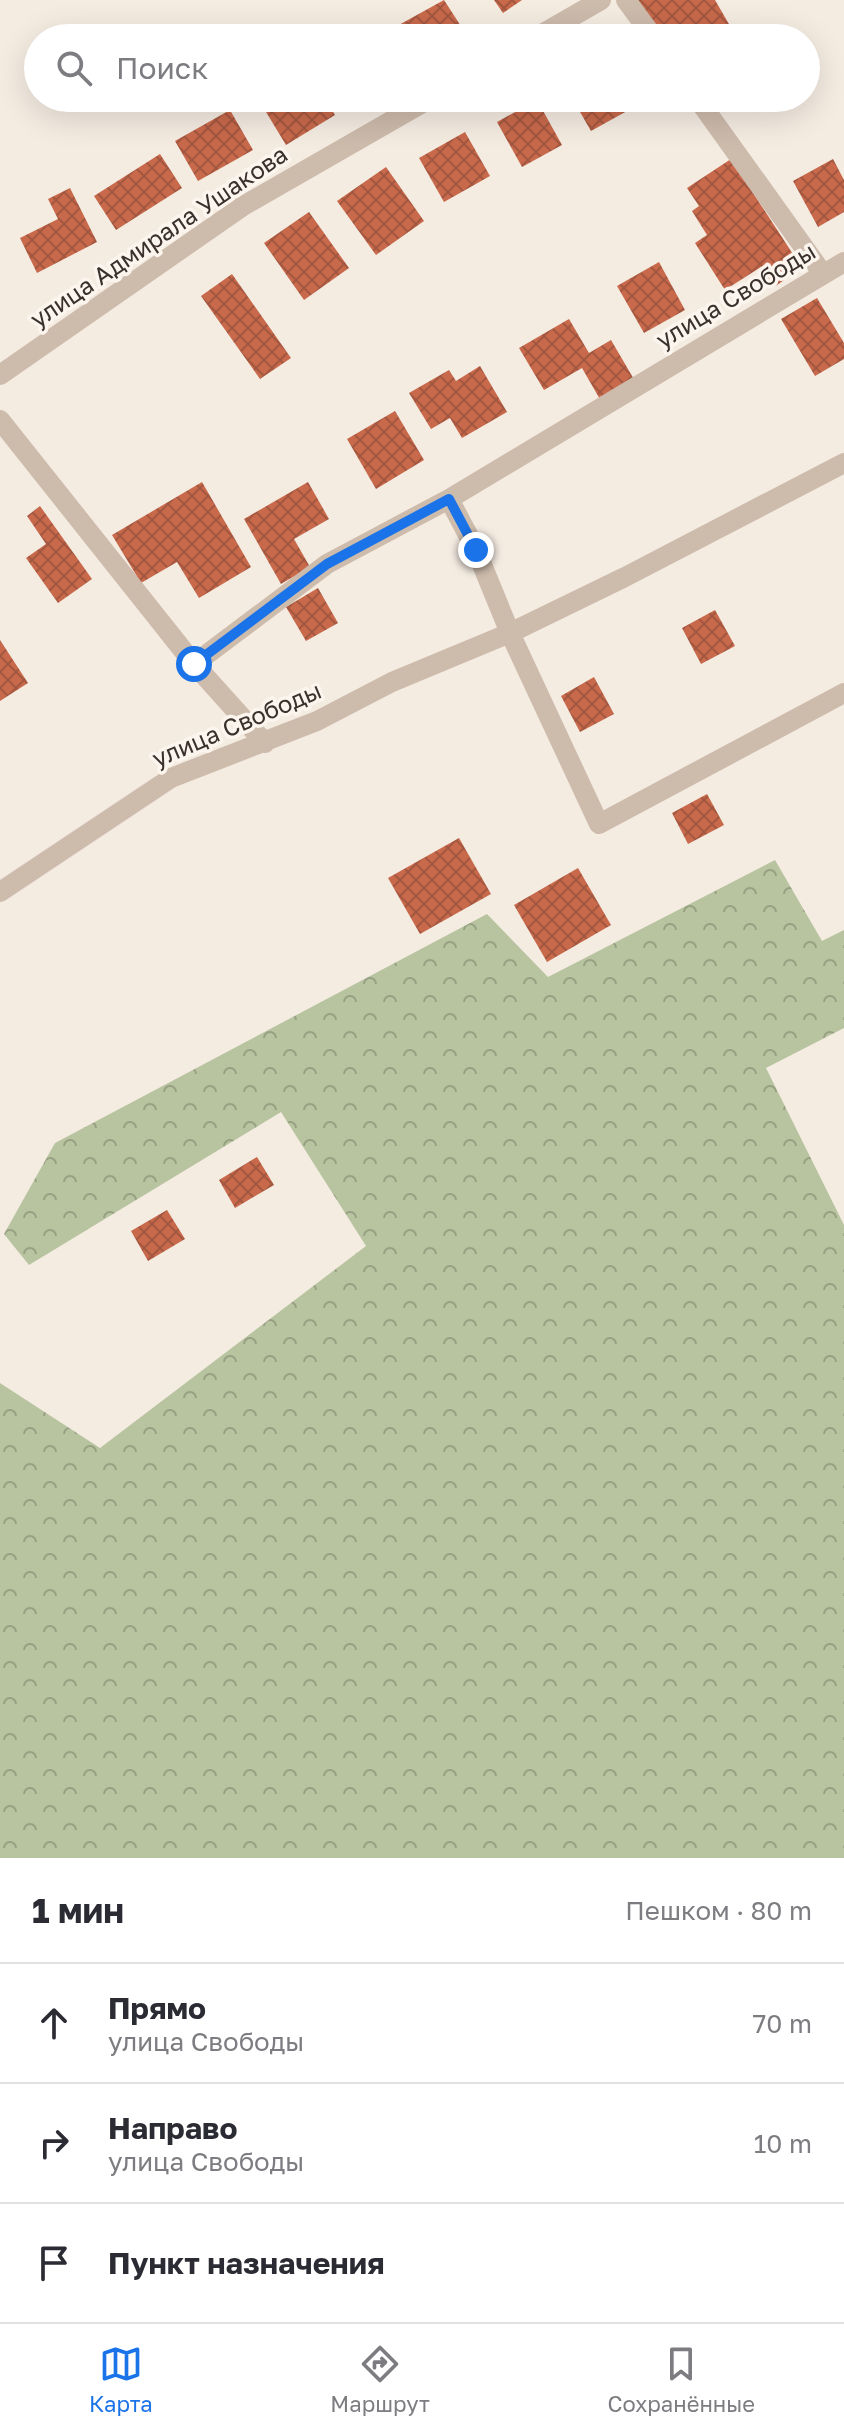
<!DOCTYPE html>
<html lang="ru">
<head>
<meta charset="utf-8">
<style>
  :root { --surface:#fff; --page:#f2f2f3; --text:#2b2b33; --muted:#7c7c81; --line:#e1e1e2; --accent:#1a73e8 }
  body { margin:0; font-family:"Golos Text",sans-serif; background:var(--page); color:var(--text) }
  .stop { position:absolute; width:24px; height:24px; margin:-18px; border:6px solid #1a73e8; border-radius:50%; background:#fff }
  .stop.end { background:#1a73e8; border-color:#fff; box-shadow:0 2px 8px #0008 }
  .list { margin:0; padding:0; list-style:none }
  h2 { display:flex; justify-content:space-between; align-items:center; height:104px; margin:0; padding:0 32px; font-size:34px }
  h2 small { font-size:26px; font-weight:400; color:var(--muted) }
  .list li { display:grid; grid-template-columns:52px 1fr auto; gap:24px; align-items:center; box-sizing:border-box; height:120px; padding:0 32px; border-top:2px solid var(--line) }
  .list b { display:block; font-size:30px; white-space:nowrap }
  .list p { margin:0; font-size:26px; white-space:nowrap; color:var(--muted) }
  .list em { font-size:26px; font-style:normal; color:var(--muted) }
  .icon { flex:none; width:44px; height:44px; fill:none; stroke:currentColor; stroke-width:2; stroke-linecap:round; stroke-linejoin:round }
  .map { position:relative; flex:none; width:844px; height:1858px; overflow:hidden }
  .search { position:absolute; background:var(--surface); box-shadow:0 8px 32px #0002; left:24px; right:24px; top:24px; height:88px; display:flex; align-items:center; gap:20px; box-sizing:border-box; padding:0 28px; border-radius:44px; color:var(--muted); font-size:30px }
  .sheet { height:464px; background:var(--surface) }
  nav { display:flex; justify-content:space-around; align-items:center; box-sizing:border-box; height:112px; border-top:2px solid var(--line); background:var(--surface); font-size:22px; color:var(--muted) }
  nav a { display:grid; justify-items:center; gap:4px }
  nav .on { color:var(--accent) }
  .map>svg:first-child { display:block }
  .forest { fill:url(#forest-crowns) }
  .building { fill:url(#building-cross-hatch) }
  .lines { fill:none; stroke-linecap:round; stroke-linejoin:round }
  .minor { stroke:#cdbbac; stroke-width:20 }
  .route { stroke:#1a73e8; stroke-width:10 }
  .labels { text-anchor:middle; stroke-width:7; stroke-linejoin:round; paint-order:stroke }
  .street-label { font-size:24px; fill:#3b302b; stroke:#fbf5ee }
</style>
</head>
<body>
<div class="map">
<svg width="844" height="1858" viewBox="0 0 844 1858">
  <defs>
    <pattern id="forest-crowns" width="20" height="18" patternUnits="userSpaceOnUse" patternTransform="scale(2)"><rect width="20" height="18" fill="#b8c4a0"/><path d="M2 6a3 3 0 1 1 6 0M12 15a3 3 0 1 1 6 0" fill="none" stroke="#97a083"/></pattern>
    <pattern id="building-cross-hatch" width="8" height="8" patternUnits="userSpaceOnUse" patternTransform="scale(2)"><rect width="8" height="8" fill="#c8694b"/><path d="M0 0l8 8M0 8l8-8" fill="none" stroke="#a4573f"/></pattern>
  </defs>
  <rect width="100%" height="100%" fill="#f4ebe1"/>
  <path class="forest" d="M 775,860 L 822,941 L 844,930 L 844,1028 L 766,1068 L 844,1225 L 844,1858 L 0,1858 L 0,1383 L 100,1448 L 366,1246 L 281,1112 L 29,1265 L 4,1234 L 55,1143 L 487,914 L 548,977 Z"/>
  <path class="building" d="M 444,0 L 468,37 L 403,38 L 397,26 Z
    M 494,0 L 522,0 L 503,13 Z
    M 635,0 L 715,0 L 733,31 L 719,38 L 657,38 Z
    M 268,98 L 325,98 L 335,115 L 286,145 L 260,102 Z
    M 572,98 L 644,98 L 645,101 L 591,131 Z
    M 537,100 L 562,145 L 522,167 L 497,122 Z
    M 230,110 L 253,150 L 198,181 L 175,141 Z
    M 465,132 L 490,176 L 444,202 L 419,158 Z
    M 160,154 L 182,188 L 116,230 L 94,196 Z
    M 731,159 L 802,268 L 774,287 L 761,267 L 725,290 L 695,243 L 707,235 L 692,211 L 699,206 L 687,188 Z
    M 833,159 L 844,180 L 844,212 L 818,227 L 793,181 Z
    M 386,167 L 424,221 L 376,255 L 337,201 Z
    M 70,188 L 97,242 L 37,273 L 20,238 L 58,219 L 48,199 Z
    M 309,212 L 349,268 L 304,300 L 264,243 Z
    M 659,262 L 685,310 L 644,333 L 617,286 Z
    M 232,274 L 291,358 L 260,379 L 201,296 Z
    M 817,298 L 844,343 L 844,359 L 815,376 L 781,319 Z
    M 569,319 L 589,353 L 611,340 L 635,381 L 601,401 L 582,368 L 544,390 L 519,348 Z
    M 480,366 L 507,412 L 462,438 L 450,418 L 431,429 L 409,393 L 449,370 L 456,381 Z
    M 395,411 L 424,460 L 376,489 L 347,439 Z
    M 202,482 L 251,567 L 199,598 L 177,562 L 141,583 L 112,535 Z
    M 308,482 L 329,519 L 294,539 L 310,567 L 281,584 L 244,519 Z
    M 40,506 L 92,579 L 58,603 L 26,558 L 46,544 L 27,516 Z
    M 318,588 L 338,623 L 306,641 L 286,607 Z
    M 715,610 L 735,646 L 701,664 L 682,628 Z
    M 0,640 L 28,683 L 0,701 Z
    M 594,677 L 614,714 L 580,732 L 561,696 Z
    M 707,794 L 724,825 L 688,844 L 672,813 Z
    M 459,838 L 491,894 L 420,934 L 388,878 Z
    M 578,868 L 611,925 L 547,962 L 514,905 Z
    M 257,1157 L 274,1185 L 235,1208 L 219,1180 Z
    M 167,1210 L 185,1239 L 148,1261 L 131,1231 Z"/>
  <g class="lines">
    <path class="minor" d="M 626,0 L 654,38
      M 535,38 L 601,0
      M 697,98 L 823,274
      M 0,375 L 243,206 L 431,98
      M 0,420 L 194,664 L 265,743
      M 844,463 L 625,577 L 510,633 L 599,824 L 844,693
      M 194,664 L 327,564 L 449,499 L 844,262
      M 0,892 L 171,778 L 317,721 L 392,682 L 510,633 L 476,550 L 449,499"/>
  </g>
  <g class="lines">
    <path class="route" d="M 194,664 L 327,564 L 449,499 L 476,550"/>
  </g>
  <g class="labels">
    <g class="street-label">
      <text transform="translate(159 237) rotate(-34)" y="8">улица Адмирала Ушакова</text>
      <text transform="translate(736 296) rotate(-31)" y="8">улица Свободы</text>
      <text transform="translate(237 725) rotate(-23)" y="8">улица Свободы</text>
    </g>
  </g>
</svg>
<div class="stop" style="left:194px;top:664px"></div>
<div class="stop end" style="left:476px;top:550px"></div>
<div class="search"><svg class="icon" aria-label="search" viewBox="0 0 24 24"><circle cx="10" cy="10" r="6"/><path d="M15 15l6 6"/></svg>Поиск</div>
</div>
<section class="sheet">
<h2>1 мин<small>Пешком · 80 m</small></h2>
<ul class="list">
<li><svg class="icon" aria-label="ahead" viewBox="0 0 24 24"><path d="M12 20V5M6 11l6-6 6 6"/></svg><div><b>Прямо</b><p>улица Свободы</p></div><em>70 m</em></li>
<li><svg class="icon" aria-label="right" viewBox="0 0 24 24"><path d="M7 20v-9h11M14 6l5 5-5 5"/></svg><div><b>Направо</b><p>улица Свободы</p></div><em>10 m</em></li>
<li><svg class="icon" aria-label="arrive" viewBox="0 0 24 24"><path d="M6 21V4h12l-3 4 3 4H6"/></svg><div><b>Пункт назначения</b></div></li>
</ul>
</section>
<nav>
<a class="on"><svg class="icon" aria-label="map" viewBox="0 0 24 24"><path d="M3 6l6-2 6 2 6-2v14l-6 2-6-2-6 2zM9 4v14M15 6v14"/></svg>Карта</a>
<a><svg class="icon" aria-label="directions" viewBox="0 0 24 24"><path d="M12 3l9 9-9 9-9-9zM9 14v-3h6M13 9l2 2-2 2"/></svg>Маршрут</a>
<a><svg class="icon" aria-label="saved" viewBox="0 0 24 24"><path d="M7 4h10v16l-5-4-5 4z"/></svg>Сохранённые</a>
</nav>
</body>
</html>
